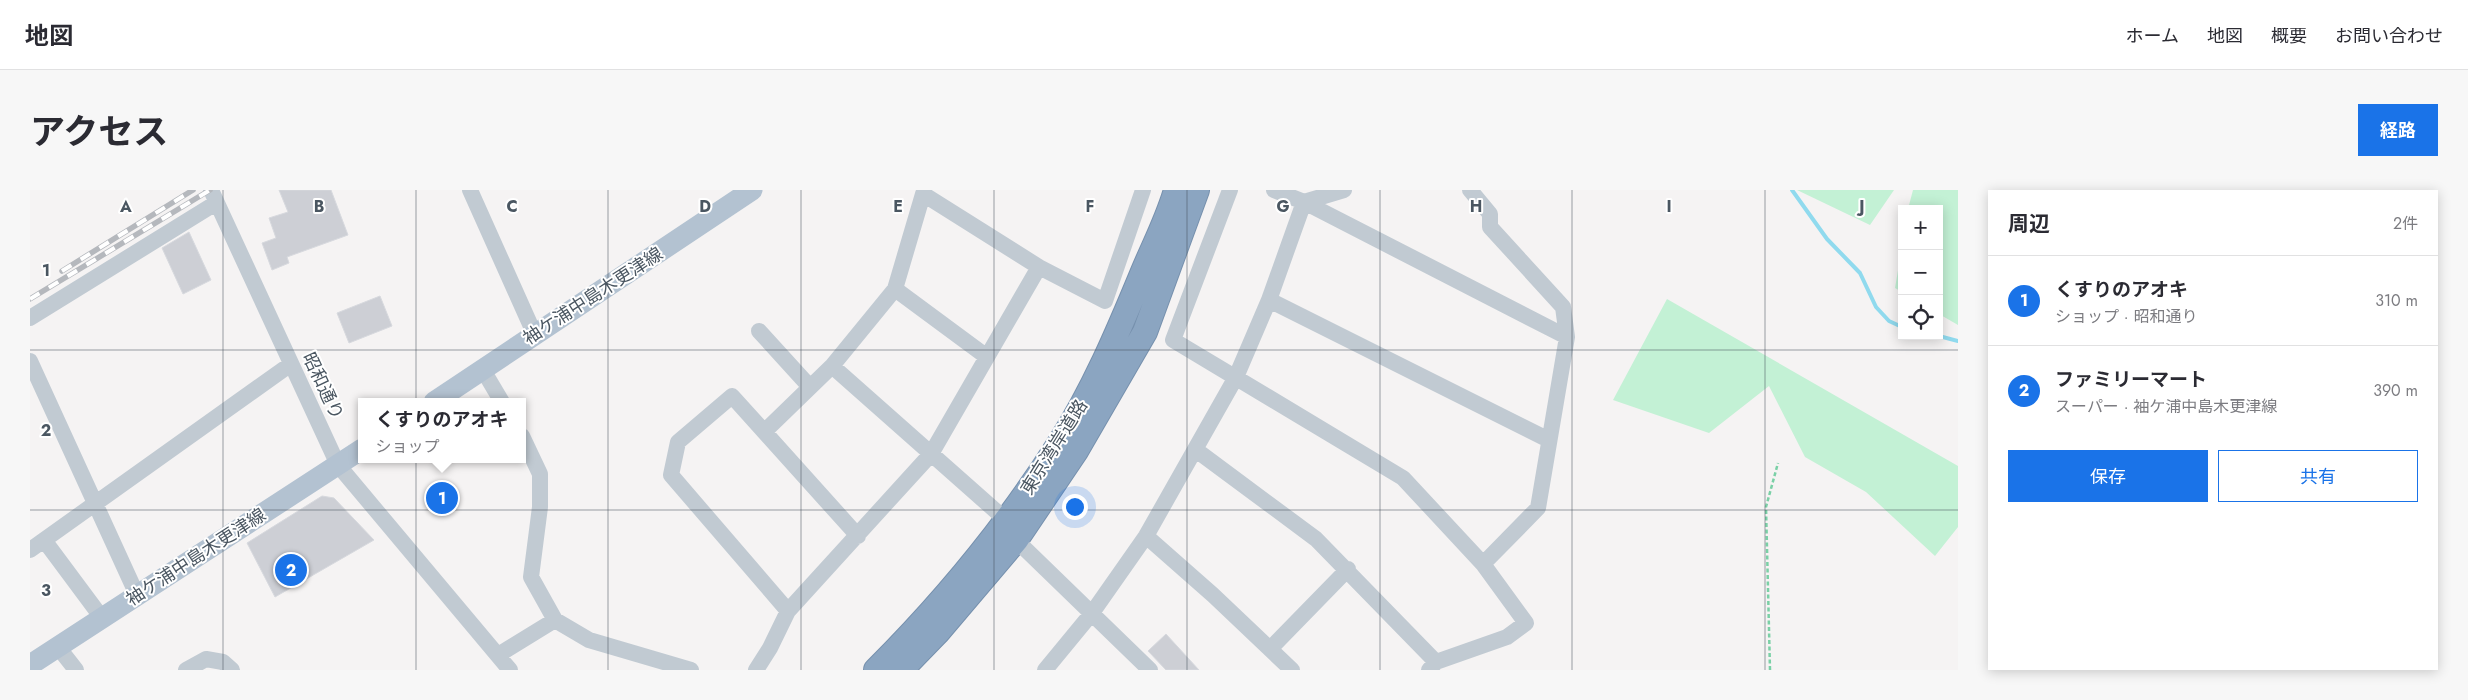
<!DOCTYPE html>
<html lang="ja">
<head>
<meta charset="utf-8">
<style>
  :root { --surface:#fff; --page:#f7f7f7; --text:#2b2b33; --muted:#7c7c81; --line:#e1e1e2; --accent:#1a73e8 }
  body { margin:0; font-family:Jost,"Noto Sans JP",sans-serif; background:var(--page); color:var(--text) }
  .controls { position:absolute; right:15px; top:15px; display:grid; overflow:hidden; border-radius:0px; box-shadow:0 2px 12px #0003 }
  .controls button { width:45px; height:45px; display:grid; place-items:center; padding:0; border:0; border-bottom:1px solid var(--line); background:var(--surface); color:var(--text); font:25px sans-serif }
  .you { position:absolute; left:1044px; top:316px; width:18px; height:18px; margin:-12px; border:4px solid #fff; border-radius:50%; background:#1a73e8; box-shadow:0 0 0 8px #1a73e833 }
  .badge { display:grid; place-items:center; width:32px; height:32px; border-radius:50%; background:var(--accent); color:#fff; font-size:16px; font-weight:700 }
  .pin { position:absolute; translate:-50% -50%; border:2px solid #fff; box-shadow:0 1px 5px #0006 }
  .popup { position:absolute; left:328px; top:208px; width:168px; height:65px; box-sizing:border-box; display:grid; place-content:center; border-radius:0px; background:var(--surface); filter:drop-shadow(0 1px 4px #0005); font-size:16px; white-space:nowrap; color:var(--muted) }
  .popup b { font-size:19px; color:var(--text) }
  .popup::after { content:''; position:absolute; left:50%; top:100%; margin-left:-10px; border:10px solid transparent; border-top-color:var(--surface) }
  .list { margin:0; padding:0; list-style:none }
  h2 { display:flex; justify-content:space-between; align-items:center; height:65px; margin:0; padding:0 20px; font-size:21px }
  h2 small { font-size:16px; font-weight:400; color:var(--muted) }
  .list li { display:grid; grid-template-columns:32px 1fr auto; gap:15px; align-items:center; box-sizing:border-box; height:90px; padding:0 20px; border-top:1px solid var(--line) }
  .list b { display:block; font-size:19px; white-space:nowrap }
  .list p { margin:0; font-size:16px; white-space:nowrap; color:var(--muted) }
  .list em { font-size:16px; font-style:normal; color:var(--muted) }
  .actions { display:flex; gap:10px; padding:15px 20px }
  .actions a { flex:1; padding:11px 0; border:1px solid var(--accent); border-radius:0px; text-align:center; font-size:18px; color:var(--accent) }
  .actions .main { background:var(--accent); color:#fff }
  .icon { flex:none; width:28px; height:28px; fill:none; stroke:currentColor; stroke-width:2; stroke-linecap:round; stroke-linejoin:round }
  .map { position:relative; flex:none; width:1928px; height:480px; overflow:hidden; border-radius:0px }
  header { display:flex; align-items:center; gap:30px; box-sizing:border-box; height:70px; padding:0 25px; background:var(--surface); border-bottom:1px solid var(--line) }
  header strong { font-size:24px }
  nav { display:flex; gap:28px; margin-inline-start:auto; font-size:18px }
  .intro { display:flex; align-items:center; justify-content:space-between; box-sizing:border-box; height:120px; padding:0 30px }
  h1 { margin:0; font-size:35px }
  .button { padding:12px 22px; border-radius:0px; background:var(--accent); color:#fff; font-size:18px; font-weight:700 }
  main { display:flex; gap:30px; padding:0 30px }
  aside { flex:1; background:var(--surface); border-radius:0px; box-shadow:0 2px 12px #0003 }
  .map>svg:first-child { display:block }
  .green { fill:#c3f1d5 }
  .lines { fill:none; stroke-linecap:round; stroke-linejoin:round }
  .stream { stroke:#90daee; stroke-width:4 }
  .building { fill:#cdcfd5; stroke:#d7d9de }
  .highway-casing { stroke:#7690ad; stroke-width:26 }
  .path { stroke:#7ad0a6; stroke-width:2.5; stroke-dasharray:4 2.5; stroke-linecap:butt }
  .minor { stroke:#c1cad2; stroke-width:16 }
  .major { stroke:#b3c2d1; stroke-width:21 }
  .highway { stroke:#8ba5c1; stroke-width:24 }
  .rail-casing { stroke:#b5b8bd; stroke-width:5.5 }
  .rail { stroke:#fff; stroke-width:4; stroke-dasharray:11; stroke-linecap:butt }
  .grid { fill:none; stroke:#4a5661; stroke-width:1; stroke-opacity:0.55 }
  .labels { text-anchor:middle; stroke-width:4; stroke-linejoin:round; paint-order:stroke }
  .street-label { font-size:18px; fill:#4a5661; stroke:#fff }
  .grid-label { font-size:16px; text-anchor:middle; font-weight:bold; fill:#4a5661; stroke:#fff; stroke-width:4; stroke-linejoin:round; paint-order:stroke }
</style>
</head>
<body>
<header>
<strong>地図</strong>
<nav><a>ホーム</a><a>地図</a><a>概要</a><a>お問い合わせ</a></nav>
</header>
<div class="intro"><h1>アクセス</h1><a class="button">経路</a></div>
<main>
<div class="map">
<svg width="1928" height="480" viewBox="0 0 1928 480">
  <rect width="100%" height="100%" fill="#f5f3f3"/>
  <path class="green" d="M 1767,0 L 1864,0 L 1840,35 Z
    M 1883,0 L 1928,0 L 1928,135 L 1909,124 L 1909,19 L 1878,19 Z
    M 1872,57 L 1872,102 L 1865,98 Z
    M 1637,109 L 1928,276 L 1928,337 L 1905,366 L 1836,302 L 1775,267 L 1739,196 L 1679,243 L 1583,210 Z"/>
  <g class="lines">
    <path class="stream" d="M 1762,0 L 1797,49 L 1830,83 L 1846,117 L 1859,131 L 1872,137
      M 1909,146 L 1928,151"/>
  </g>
  <path class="building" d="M 249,0 L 301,0 L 318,45 L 257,67 L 259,73 L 242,80 L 232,53 L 246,48 L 239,28 L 258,22 Z
    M 159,42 L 181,90 L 153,104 L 132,58 Z
    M 350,106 L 362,136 L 319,153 L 307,123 Z
    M 292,306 L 304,308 L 344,350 L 245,407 L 217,353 Z
    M 1136,444 L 1169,480 L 1136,480 L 1118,461 Z"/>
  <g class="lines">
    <defs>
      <path id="highway" d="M 846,480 C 914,412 977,336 1029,254 C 1063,201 1088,142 1112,84 C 1123,57 1138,29 1146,0
        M 871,480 L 907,443 L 986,350 L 1046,261 L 1115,142 L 1167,0"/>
    </defs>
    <use href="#highway" class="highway-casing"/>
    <path class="path" d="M 1740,480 L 1736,317 L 1748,273"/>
    <path class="minor" d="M 181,0 L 308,275 L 480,480
      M 440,0 L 504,143
      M 1200,0 L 1143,150 L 1373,288 L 1453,374 L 1496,433 L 1477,447 L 1406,472 L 1399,480
      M 1244,0 L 1274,12 L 1537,147
      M 1440,0 L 1460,24 L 1460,37 L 1533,117 L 1537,147 L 1508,318 L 1453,374
      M 865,99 L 957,167
      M 1239,110 L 1519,250
      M 0,128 L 186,13
      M 729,141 L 780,197
      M 0,171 L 107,405
      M 802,176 L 976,330
      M 453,180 L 472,212
      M 735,241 L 802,176 L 865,99 L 893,4 L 1009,77
      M 492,246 L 510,284 L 510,317 L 501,387 L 525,430
      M 1166,260 L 1286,349 L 1406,472
      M 1116,346 L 1183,405 L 1262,480
      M 14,350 L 72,428
      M 986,350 L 1120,480
      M 0,360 L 261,174
      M 758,421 L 641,285 L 648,252 L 702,206 L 828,346
      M 28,457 L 46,480
      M 1241,458 L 1318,379
      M 468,465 L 525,430 L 559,450 L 661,480
      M 156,480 L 176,469 L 193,472 L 202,480
      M 726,480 L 740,458 L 758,421 L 901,264 L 1009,77 L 1075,111 L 1113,0
      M 1015,480 L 1062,423 L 1116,346 L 1206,187 L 1239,110 L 1274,12 L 1314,0"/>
    <path class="major" d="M 404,212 L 722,0
      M 0,475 L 332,259"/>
    <use href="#highway" class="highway"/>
    <defs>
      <path id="rail" d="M 32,81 L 163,0
        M 0,109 L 180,0"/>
    </defs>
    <use href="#rail" class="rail-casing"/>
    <use href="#rail" class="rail"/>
  </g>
  <path class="grid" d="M 193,0 L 193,480M 386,0 L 386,480M 578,0 L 578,480M 771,0 L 771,480M 964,0 L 964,480M 1157,0 L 1157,480M 1350,0 L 1350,480M 1542,0 L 1542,480M 1735,0 L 1735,480M 0,160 L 1928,160M 0,320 L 1928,320"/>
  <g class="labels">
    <g class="street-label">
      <text transform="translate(563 106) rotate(-33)" y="6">袖ケ浦中島木更津線</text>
      <text transform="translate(293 196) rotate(65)" y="6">昭和通り</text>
      <text transform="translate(1024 257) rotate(-58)" y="6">東京湾岸道路</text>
      <text transform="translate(166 367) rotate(-33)" y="6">袖ケ浦中島木更津線</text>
    </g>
  </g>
  <g class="grid-label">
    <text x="96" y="22">A</text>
    <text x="289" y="22">B</text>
    <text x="482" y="22">C</text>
    <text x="675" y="22">D</text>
    <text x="868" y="22">E</text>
    <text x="1060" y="22">F</text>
    <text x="1253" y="22">G</text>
    <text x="1446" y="22">H</text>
    <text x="1639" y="22">I</text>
    <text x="1832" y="22">J</text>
    <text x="16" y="86">1</text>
    <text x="16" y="246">2</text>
    <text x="16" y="406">3</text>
  </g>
</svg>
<div class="controls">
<button>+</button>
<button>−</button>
<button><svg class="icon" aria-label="locate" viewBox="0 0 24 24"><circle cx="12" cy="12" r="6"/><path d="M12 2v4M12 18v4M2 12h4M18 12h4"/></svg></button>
</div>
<div class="you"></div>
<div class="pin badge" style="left:412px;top:308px">1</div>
<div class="popup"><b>くすりのアオキ</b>ショップ</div>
<div class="pin badge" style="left:261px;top:380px">2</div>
</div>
<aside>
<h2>周辺<small>2件</small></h2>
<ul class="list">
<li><span class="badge">1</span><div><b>くすりのアオキ</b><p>ショップ · 昭和通り</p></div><em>310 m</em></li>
<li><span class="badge">2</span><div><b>ファミリーマート</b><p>スーパー · 袖ケ浦中島木更津線</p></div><em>390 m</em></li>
</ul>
<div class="actions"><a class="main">保存</a><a>共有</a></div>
</aside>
</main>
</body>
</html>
